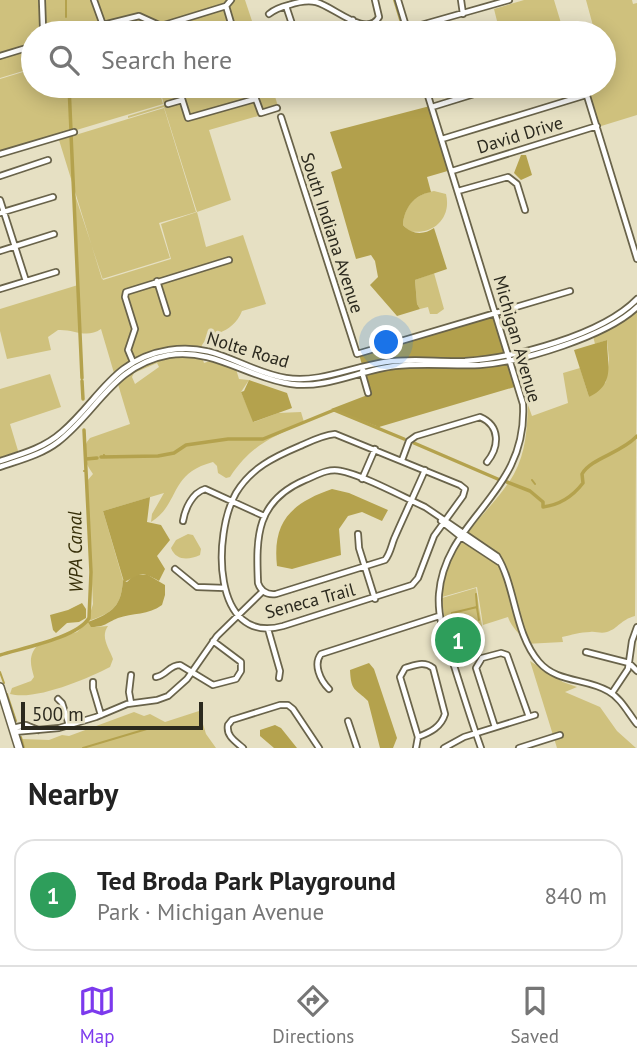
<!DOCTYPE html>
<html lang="en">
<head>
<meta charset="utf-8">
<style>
  :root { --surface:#fff; --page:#f6f6f6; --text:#222; --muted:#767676; --line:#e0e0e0; --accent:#7c3aed }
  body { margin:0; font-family:"PT Sans",sans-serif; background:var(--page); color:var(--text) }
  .scale { position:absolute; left:21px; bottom:18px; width:182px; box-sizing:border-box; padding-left:7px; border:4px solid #2b291e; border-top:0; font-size:19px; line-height:24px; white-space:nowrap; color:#2b291e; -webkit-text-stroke:5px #e6e0c3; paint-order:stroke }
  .you { position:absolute; left:387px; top:343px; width:24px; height:24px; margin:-18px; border:5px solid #fff; border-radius:50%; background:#1a73e8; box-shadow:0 0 0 10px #1a73e833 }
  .badge { display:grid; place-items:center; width:46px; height:46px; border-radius:50%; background:var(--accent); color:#fff; font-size:23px; font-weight:700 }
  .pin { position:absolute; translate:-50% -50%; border:4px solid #fff; box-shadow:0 2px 7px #0006 }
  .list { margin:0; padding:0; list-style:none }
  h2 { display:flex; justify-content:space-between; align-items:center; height:91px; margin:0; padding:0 28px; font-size:30px }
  h2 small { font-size:23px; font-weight:400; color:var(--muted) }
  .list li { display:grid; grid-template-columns:46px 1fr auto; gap:21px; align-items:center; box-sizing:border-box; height:112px; margin:0 14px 14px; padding:0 14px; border:2px solid var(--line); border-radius:21px }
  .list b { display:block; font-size:26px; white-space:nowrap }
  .list p { margin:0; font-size:23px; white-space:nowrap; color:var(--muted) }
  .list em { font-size:23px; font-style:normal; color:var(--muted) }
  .icon { flex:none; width:38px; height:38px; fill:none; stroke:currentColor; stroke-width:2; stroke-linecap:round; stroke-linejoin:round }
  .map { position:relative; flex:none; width:637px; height:748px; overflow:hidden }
  .search { position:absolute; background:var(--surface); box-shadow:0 4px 18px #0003; left:21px; right:21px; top:21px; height:77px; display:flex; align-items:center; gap:18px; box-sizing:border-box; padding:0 24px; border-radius:38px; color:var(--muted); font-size:26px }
  .sheet { height:217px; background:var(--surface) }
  nav { display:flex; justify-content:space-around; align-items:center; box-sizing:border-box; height:98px; border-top:2px solid var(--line); background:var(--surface); font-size:19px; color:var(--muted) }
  nav a { display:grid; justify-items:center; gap:4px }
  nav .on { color:var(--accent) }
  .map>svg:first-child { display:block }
  .green { fill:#cfc17d; fill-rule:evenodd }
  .forest { fill:#b2a04c }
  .water { fill:#b4a24d }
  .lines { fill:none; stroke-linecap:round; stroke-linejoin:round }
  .stream { stroke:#b4a24d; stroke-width:2 }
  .canal { stroke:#b4a24d; stroke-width:3.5 }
  .minor-casing { stroke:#69634a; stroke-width:8 }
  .major-casing { stroke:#69634a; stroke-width:10 }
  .minor { stroke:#fff; stroke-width:4.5 }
  .major { stroke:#fff; stroke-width:7 }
  .labels { text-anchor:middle; stroke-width:6; stroke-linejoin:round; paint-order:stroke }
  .street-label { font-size:18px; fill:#2b291e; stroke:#e6e0c3 }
  .water-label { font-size:19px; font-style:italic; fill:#372f09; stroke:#e6e0c3 }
</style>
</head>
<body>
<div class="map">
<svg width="637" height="748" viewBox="0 0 637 748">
  <rect width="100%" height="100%" fill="#e6e0c3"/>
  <path class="green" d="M 0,0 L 245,0 L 256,33 L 33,33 L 33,68 L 0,78 Z
    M 524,0 L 554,0 L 564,33 L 500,33 L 494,9 Z
    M 586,0 L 632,0 L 633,4 L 637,3 L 637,115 L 598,127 L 585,86 L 604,86 L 604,33 L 595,33 Z
    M 33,69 L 33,86 L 158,86 L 163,104 L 0,153 L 0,79 Z
    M 159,86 L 272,86 L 279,110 L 209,130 L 231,200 L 197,212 L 206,247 L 243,235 L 266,304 L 242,311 C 232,337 206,331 201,348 L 145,355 L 114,373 L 101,329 C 86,339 74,329 58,330 L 48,337 L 51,350 L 7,359 L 0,331 L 0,309 L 78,285 L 74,192 L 103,280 L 171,259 L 161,224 L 197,212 L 164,107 L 128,118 L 128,116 L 164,105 Z
    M 164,108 L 196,212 L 159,223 L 170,258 L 102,279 L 59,140 Z
    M 434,191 L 446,194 C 452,219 432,236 409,231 L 403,225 C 404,206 415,194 434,191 Z
    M 434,273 L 444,309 L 437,314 L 430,314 L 428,307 L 420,309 L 417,304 L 415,280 Z
    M 637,308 L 635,616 C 620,620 619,628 607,632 C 600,634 596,631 590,632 C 581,632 571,635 562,637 L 563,642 L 525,644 C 521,633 512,629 508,617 L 483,625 L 477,587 L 442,597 L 441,604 C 435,549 490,516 514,474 C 526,452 527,429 528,405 L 532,416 L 568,403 L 563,373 L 580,368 L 589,397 L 606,382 L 609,360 L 607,340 L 595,344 L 593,336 L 618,324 Z
    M 187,355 L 202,357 L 204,363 L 216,359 L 235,366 L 239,379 L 249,380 L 241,392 L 254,422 L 278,413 L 301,412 L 304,422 C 270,439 252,444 230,477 L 226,478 L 218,473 L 217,466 L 213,462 C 168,474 181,503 151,522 L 152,514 L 164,493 L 103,511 L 123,580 C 121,606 114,612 89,621 L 96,627 L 108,626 C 100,637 109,648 113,659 L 110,667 C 87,679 35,701 10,694 L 12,688 L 31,681 L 34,677 C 30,663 28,654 40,643 L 77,632 L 88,621 L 93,604 L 87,481 L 93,474 C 85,463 79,450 90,438 L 130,424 L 117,381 L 150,362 ZM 157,363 L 159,367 L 135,384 L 132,377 L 134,373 Z
    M 50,374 L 61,407 L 10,424 L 19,454 L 0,460 L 0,389 Z
    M 188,534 L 193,535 L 201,549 L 200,555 C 189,560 176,561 171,548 L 176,540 Z
    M 476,588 L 482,626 L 464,632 L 471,656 L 456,661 L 445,624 L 442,598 Z
    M 530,661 L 563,682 L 577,687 L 565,692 L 600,707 L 617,731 L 636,748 L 557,748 Z
    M 199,711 L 206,734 L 216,748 L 24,748 L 21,739 L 49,740 L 62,735 L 69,736 L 134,712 L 144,716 L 150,714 L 165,722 Z"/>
  <path class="forest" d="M 430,106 L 451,170 L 427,177 L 431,192 C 414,195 404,208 403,225 C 412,235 424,235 434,228 L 447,269 L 415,280 L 417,304 L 420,309 L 397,316 L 370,285 L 378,277 L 375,261 L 371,255 L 356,259 L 331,172 L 342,168 L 330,132 Z
    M 496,315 L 507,354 L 462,360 L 404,359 L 362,365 L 359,354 Z
    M 510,362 L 518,386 L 379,427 L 331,409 L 370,394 L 364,373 L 395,367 Z
    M 134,575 L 148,575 L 165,585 L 165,595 L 162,605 C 149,615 132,613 118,618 C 106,623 105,627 91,627 L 88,622 C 114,612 121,606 123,580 L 127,582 Z
    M 473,626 L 477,628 L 464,632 L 471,656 L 456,661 L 451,644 L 463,640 L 459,630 Z"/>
  <path class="water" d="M 268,21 L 276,22 L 279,33 L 261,33 L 258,25 Z
    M 521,155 L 526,155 L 532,175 L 521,180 L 514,173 Z
    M 607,340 C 607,364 616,384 589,397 L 574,350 Z
    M 249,380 L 287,393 L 292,408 L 253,422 L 241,392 L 244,391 Z
    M 332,489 L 349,493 L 388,510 L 382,521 L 362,512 L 348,516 L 339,529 L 341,555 L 292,569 L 277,566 C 272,521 292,503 332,489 Z
    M 150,497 L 147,522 L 161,525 L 170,540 L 157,556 L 165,569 L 159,581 C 139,570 141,575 124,582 L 103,511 Z
    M 82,603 L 86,609 L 86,618 L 79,622 L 67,623 L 56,633 L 53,630 L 50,615 L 68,610 Z
    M 369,663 L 374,669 L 397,738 L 393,748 L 380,748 L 368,701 C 355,688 351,692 350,670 Z
    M 275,725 L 281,728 L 297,748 L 274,748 L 260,736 L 260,730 Z"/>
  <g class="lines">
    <path class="stream" d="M 394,0 L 401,23
      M 66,17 L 66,0
      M 423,87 L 428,104
      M 491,308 L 491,311
      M 276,378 L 293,381
      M 378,427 L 379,426
      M 104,455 L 105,457
      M 84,471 L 86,471
      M 532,480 L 535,484
      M 477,608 L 479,620
      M 452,613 L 477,607 L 476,594
      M 0,672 L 4,683
      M 7,694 L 16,721
      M 21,737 L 24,748
      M 83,748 L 150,728"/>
    <path class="canal" d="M 69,86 L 71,131
      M 71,134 L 82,378
      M 82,381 L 83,399
      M 414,443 L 500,480
      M 101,457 L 158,456 L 174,453 L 186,445 L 228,439 L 263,439 L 334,410 L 404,439
      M 86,459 L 97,458
      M 507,482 L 530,491 L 543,502 L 543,507 C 559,505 573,496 583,483 L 582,474 C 591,458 622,453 637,436
      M 0,655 C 22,648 77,638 89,618 L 91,572 L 84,430"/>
    <defs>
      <path id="minor" d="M 42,0 L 43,28 L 47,33
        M 94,0 L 103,25
        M 398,0 L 408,33
        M 461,0 L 463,14
        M 226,6 L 234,33
        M 286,6 L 295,33
        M 269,14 C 275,9 281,7 289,5 C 298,2 306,0 316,2 C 333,6 367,39 379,17 L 375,0
        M 161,26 L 162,33
        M 407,29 L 509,0
        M 56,33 L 64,29 L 103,25 L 139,16 L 161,26 L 226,6 L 231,0
        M 343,33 L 353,20
        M 0,56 L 33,46
        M 178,86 L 188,118 L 255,99
        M 251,86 L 261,113 L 277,108
        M 425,86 L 523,404 C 528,495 445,518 439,594 C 437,621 448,646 456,672 C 464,697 472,723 481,748
        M 584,86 L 637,259
        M 168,104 L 182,100
        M 432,107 L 500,86
        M 281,117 L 357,354 L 570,291
        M 442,139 L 586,95
        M 0,154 L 74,132
        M 452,171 L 597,126
        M 0,176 L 48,160
        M 458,191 L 508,177 L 517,184 L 525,210
        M 0,200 L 26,281
        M 0,213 L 53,197
        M 0,251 L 54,234
        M 157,281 L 167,313
        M 0,289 L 56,272
        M 133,362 L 128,350 L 135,329 L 125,297 L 126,292 L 229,260
        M 363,370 L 362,372 L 368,393
        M 335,434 L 460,485 L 465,489 L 463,496 L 434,536 L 418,578 L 412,585 L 283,626 C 211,646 213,533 236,493 C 251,468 274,457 300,446 C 311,441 323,435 335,434 Z
        M 402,460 L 409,441 L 416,436 L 480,417 C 501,426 499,447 487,462
        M 0,461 C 22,454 44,448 62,432 C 100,399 113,359 169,350 C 217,342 243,371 286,378 C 321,383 351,367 385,362 C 412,358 438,362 465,361 C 514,358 602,335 637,299
        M 0,467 C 20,460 41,455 58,442 C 98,411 113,365 169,355 C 214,348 248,378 291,384 C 327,389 360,370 395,366 C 423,363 452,366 480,365 C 522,362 607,336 637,307
        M 425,470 C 415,493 404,516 394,539 C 391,547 390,554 385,560 L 276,594 C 267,595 261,592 258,583 C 256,536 256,501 305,480 C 317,475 328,468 341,471 C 363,475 403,497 425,507 L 497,556 C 516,587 514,633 539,662 C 557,683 586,678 608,691 C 621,698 628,713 637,724
        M 362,479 L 375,449
        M 183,521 C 185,509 192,493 205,489 L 264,516
        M 441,521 L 461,537 L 499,562
        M 358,534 L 359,548 L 375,599
        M 175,569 L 197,587 L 225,588
        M 268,629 L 280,671 L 279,678
        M 586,652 L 629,663 L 637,671
        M 156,677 C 167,675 169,665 180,665 L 213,685 L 236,679 L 241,671 L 241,662 L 213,641
        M 93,682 L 93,688 L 101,715
        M 329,689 C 320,680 313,664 321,654 L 439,616
        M 612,693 L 628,669 L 632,641 L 637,627
        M 58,699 L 62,703 L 69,725
        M 131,703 L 129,692 L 131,675
        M 348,721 L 357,748
        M 495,727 L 476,668 L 482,658 L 501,653 L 507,655 L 529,717
        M 13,728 L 26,725 L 38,730
        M 14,732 L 59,728 L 96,717 L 127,704 L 157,700 L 168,696 L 187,679 L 217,636 L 263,591
        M 243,748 C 235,741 226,736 228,725 L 232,720 L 280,705 L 288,705 L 293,709 L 319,748
        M 416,748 L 418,737 L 400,677 L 405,668 C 416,665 424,661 433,668 L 445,714 C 441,727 431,732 418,737
        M 444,748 L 464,737 L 535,715
        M 519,748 L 560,735"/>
      <path id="major" d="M 0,687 L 19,748"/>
    </defs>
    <use href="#minor" class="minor-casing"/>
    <use href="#major" class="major-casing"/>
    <use href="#minor" class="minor"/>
    <use href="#major" class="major"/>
  </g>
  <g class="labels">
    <g class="street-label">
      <text transform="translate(520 135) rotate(-17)" y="6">David Drive</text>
      <text transform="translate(332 233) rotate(72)" y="6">South Indiana Avenue</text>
      <text transform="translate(517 339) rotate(74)" y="6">Michigan Avenue</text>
      <text transform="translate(248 350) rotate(17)" y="6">Nolte Road</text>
      <text transform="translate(310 601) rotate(-15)" y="6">Seneca Trail</text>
    </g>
    <g class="water-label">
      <text transform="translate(75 552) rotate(-91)" y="7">WPA Canal</text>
    </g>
  </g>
</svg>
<div class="scale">500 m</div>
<div class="you"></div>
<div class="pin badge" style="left:458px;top:640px;background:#2e9e5b">1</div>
<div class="search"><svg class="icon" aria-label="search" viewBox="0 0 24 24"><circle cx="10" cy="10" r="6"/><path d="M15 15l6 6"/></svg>Search here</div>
</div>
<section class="sheet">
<h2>Nearby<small></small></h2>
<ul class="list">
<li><span class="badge" style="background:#2e9e5b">1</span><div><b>Ted Broda Park Playground</b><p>Park · Michigan Avenue</p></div><em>840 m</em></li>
</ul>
</section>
<nav>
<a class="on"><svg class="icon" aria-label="map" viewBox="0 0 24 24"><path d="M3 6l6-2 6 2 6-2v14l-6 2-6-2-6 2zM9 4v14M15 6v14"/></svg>Map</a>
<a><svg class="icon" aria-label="directions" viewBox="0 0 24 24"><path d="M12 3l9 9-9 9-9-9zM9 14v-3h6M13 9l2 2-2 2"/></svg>Directions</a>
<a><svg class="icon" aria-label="saved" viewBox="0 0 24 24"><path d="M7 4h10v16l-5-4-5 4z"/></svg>Saved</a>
</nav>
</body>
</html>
